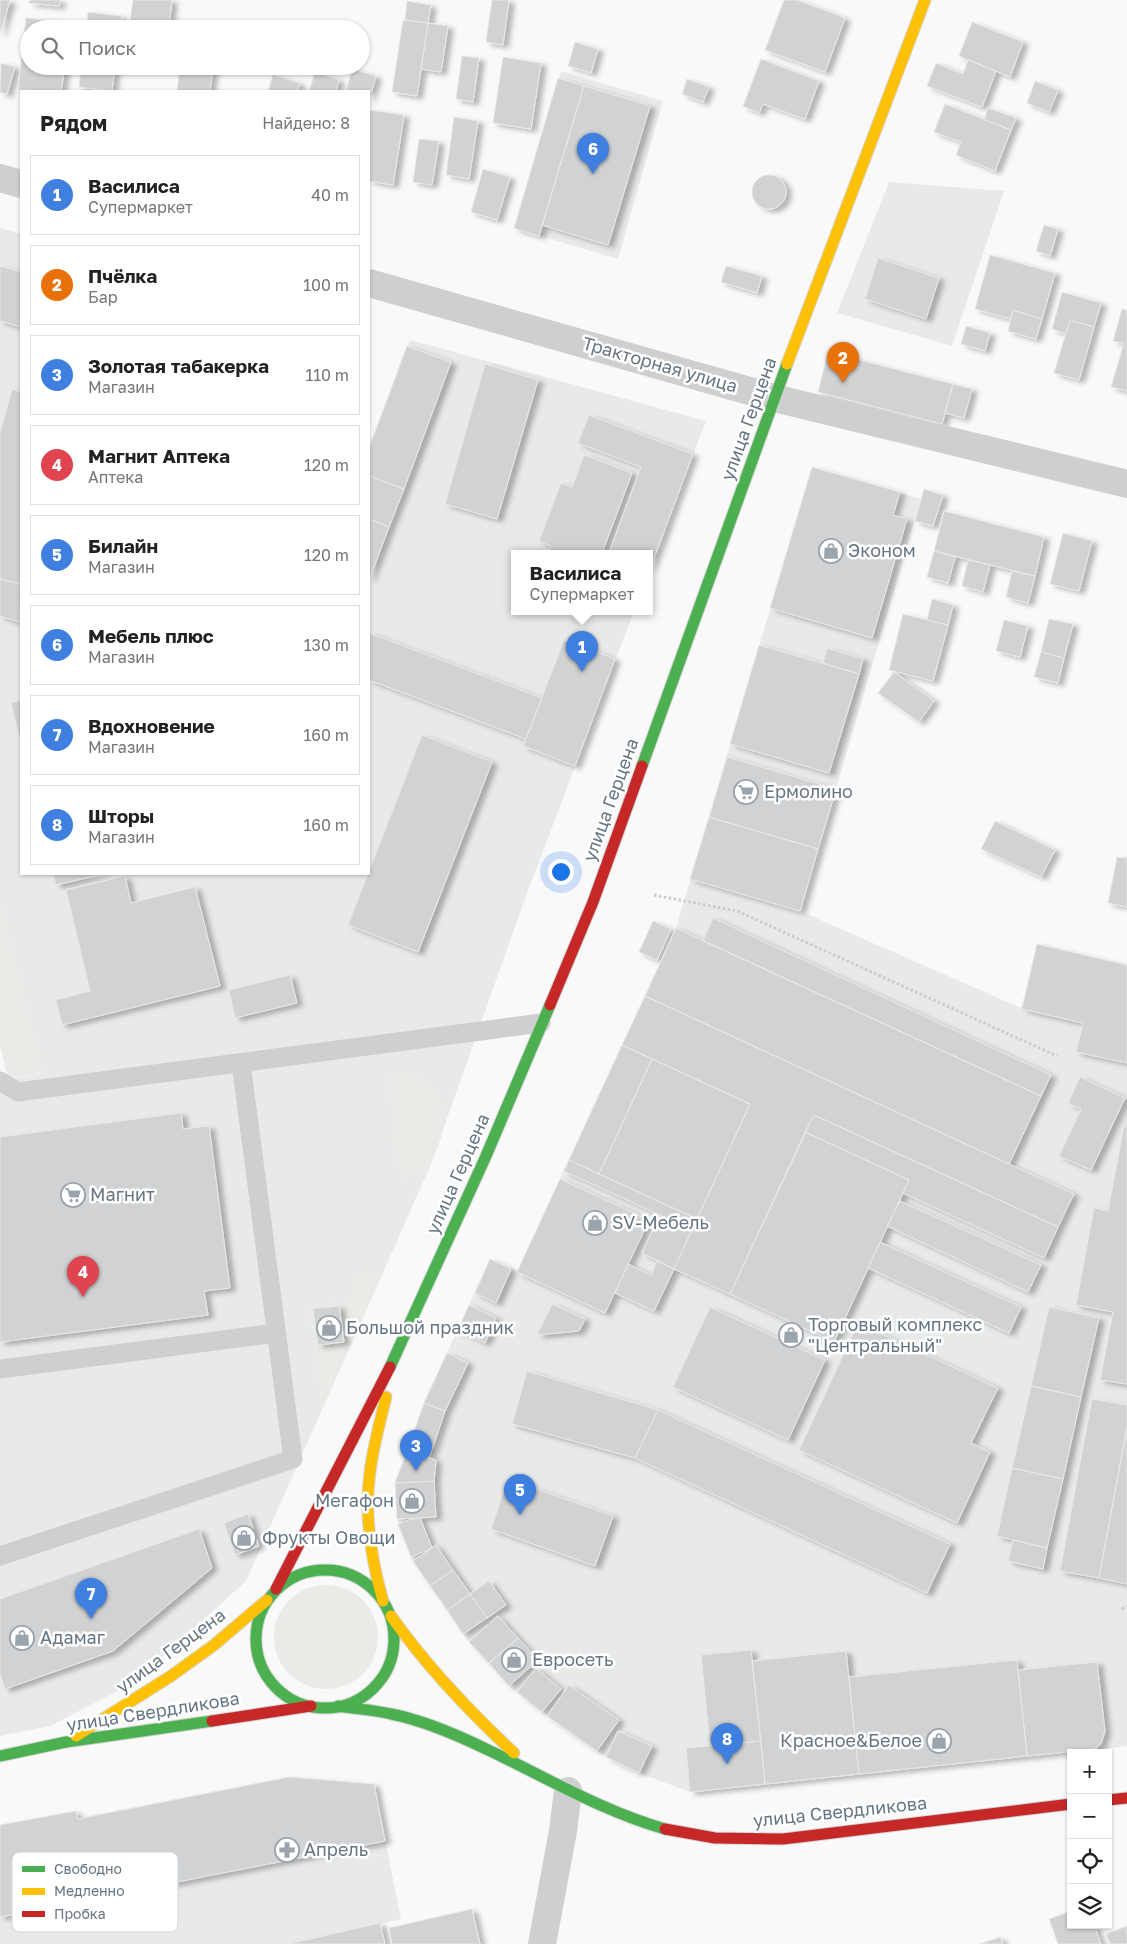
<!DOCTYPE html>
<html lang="ru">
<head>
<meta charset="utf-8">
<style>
  :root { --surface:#fff; --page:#f2f2f2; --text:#222; --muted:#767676; --line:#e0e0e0; --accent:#1a73e8 }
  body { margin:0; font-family:"Golos Text",sans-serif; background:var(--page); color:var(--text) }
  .controls { position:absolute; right:15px; bottom:15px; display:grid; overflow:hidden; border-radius:0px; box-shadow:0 1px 4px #0004 }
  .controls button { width:45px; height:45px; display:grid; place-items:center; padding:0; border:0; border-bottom:1px solid var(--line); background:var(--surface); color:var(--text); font:25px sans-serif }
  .you { position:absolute; left:560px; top:871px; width:18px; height:18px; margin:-12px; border:4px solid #fff; border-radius:50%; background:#1a73e8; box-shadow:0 0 0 8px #1a73e833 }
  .badge { display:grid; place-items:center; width:32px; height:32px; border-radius:50%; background:var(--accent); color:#fff; font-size:16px; font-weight:700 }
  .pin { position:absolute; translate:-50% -41px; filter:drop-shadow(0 1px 2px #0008) }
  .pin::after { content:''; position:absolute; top:26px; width:18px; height:15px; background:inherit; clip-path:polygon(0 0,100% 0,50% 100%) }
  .popup { position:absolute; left:511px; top:550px; width:142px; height:65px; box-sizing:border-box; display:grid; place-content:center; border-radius:0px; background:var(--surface); filter:drop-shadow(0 1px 4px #0005); font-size:16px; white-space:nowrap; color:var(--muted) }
  .popup b { font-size:19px; color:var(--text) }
  .popup::after { content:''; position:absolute; left:50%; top:100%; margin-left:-10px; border:10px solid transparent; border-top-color:var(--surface) }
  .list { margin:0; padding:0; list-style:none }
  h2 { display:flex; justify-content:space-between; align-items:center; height:65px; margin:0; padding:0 20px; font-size:21px }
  h2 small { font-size:16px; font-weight:400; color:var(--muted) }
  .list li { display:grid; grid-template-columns:32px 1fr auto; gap:15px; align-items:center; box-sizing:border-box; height:80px; margin:0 10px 10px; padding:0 10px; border:1px solid var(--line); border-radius:0px }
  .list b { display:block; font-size:19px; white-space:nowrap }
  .list p { margin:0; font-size:16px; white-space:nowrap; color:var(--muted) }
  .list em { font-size:16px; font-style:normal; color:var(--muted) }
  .icon { flex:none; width:28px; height:28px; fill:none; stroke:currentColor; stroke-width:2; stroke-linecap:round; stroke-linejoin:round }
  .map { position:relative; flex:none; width:1127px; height:1944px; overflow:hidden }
  .search { position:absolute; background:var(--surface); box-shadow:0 1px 4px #0004; left:20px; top:20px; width:350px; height:55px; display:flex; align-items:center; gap:12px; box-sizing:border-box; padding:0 18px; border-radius:28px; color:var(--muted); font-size:19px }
  .panel { position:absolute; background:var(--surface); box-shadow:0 1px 4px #0004; left:20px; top:90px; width:350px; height:785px; border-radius:0px }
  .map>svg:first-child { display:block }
  .built { fill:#e8e9e9 }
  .green { fill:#e8ebe6 }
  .building { fill:#d0d2d3; stroke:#e8e8e8; filter:url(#shadow) }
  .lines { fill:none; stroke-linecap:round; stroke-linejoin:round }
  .fast-casing { stroke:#d5d6d7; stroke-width:13 }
  .slow-casing { stroke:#d5d6d7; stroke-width:13 }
  .jam-casing { stroke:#d5d6d7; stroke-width:13 }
  .path { stroke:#cbcccd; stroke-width:3; stroke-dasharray:2.5 2.5; stroke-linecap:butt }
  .lane { stroke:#cecfd0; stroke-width:19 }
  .street { stroke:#cecfd0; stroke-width:28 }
  .fast { stroke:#4caf50; stroke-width:11 }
  .slow { stroke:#ffc107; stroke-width:11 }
  .jam { stroke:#c62828; stroke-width:11 }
  .labels { text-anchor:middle; stroke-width:5; stroke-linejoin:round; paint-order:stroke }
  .street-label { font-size:18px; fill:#657683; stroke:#fff }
  .poi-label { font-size:18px; fill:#657683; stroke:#fff; text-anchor:start }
  .key { fill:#fff; stroke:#d1d6da; stroke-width:1 }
  .key-label { font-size:14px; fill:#657683 }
</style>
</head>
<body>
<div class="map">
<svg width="1127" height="1944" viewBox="0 0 1127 1944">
  <defs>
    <filter id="shadow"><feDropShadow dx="5.5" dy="3" stdDeviation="2.5" flood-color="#0004"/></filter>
  </defs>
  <rect width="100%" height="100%" fill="#f9f9f9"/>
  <path class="built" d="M 561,71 L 663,101 L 618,259 L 514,228 Z
    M 889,182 L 1004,191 L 952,346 L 837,313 Z
    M 0,228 L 21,234 L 21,874 L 369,874 L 369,448 L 410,340 L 706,421 L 650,569 L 650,553 L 514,553 L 514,611 L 634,611 L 526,896 L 429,1169 L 246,1581 L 135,1682 L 50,1726 L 0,1736 L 0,1080 L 43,1074 L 0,906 Z
    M 812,467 L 921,499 L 800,911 L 1021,1008 L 1037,944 L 1127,965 L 1127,1746 L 690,1792 L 639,1773 L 606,1757 L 547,1716 L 509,1686 L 469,1642 L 411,1557 L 398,1524 L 395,1483 L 424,1403 L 490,1259 L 517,1271 L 676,928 Z
    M 289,1777 L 374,1784 L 401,1919 L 288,1944 L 0,1944 L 0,1825 L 76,1811 L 78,1818 Z"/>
  <path class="green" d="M 0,906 L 43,1074 L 8,1078 L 0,1045 Z
    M 414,1071 C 432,1084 448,1103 444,1127 C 441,1141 433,1156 429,1169 L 400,1180 L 387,1074 Z
    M 383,1272 L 321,1406 L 308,1305 L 354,1300 L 351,1277 Z
    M274 1637a52 52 0 1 1 104 0a52 52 0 1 1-104 0Z"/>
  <path class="building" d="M 0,0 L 10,0 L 0,34 Z
    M 30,0 L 60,0 L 59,6 L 29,3 Z
    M 133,0 L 172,0 L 169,26 L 130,21 Z
    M 492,0 L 509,0 L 503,45 L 486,42 Z
    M 784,0 L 797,0 L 845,18 L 825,72 L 765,50 Z
    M 407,1 L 431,5 L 428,23 L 405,20 Z
    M 88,12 L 122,16 L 120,29 L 86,29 Z
    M 26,18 L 60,22 L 59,29 L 29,29 L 29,66 L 65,66 L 61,91 L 18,90 Z
    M 403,20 L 428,23 L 417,96 L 392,92 Z
    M 185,22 L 203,24 L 203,29 L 184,29 Z
    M 972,22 L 1023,42 L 1010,77 L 959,56 Z
    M 428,23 L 448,26 L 441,72 L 421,69 Z
    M 575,42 L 598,49 L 591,73 L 568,66 Z
    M 462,56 L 479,58 L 473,102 L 456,99 Z
    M 503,57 L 541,63 L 531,129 L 493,123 Z
    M 761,59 L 819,81 L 805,119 L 763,104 L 759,113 L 743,106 Z
    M 968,60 L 996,71 L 982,107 L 927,86 L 936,63 L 963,74 Z
    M 1,63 L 15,67 L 7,94 L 0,92 Z
    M 81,66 L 115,66 L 112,91 L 79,87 Z
    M 180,66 L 213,66 L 210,91 L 177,91 Z
    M 352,69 L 376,76 L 369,101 L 369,91 L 346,91 Z
    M 315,72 L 339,80 L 336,91 L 309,91 Z
    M 273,75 L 300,83 L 297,91 L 268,91 Z
    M 558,78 L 584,86 L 539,236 L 514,228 Z
    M 687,79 L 709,87 L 703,102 L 682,94 Z
    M 1035,81 L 1058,90 L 1049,112 L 1027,103 Z
    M 584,86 L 650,106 L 608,245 L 542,225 Z
    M 945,104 L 1011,130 L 995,171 L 956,155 L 961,142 L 934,132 Z
    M 988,108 L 1016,118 L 1011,130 L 984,120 Z
    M 369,110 L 404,115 L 393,185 L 369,181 Z
    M 454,117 L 478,121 L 469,179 L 446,175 Z
    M 419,139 L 439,141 L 432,185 L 413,182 Z
    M 483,169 L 510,177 L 497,220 L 471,212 Z
    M752 192a17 17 0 1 1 34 0a17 17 0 1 1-34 0Z
    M 1044,225 L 1058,229 L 1050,256 L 1036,251 Z
    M 990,255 L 1055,273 L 1042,319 L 1013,310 L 1011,319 L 975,309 Z
    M 878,258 L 939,278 L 926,319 L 865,299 Z
    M 0,266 L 21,272 L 21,327 L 0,321 Z
    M 726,266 L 762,276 L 757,293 L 721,282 Z
    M 1062,292 L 1101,303 L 1094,327 L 1070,320 L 1066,334 L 1052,329 Z
    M 1122,309 L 1127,310 L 1127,391 L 1111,387 L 1124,343 L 1113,341 Z
    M 1013,310 L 1042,319 L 1036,339 L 1008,331 Z
    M 1070,320 L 1094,327 L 1079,380 L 1054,373 Z
    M 966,326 L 990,333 L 985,351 L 961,344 Z
    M 407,346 L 451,362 L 404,489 L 369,476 L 369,448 Z
    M 828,352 L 953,384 L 942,424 L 818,392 Z
    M 485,364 L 538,380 L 497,519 L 445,504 Z
    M 953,384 L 972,389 L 964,418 L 945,413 Z
    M 12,389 L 21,392 L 21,584 L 0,579 L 0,433 Z
    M 589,415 L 693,454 L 650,569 L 650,553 L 609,553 L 641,467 L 578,443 Z
    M 584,455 L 632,473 L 602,553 L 548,553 L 551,546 L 539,541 L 561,483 L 572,487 Z
    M 812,467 L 900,492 L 893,515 L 907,519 L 872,638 L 770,608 Z
    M 369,476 L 404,489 L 389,527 L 369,519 Z
    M 924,489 L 943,495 L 933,526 L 915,521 Z
    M 944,511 L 1044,537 L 1035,576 L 934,551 Z
    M 369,519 L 389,527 L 369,580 Z
    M 1063,533 L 1092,541 L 1079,591 L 1050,584 Z
    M 934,551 L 955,557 L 948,583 L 927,577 Z
    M 968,560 L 990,565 L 983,592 L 962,586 Z
    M 1012,571 L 1035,576 L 1028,603 L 1006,597 Z
    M 0,579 L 21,584 L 20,622 L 0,616 Z
    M 932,599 L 953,605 L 948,625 L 927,620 Z
    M 903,614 L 948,625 L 933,681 L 889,670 Z
    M 1049,619 L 1073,624 L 1064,658 L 1041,652 Z
    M 1004,620 L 1028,626 L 1020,657 L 996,651 Z
    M 369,633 L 542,698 L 526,739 L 369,680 Z
    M 564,640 L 615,659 L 575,766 L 523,746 Z
    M 759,645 L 859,674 L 829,773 L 730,744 Z
    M 827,648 L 863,659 L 859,674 L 823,663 Z
    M 1041,652 L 1064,658 L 1058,683 L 1034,677 Z
    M 894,672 L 934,701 L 919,722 L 878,693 Z
    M 21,700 L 21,744 L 11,703 Z
    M 422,735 L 492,762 L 418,952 L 348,925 Z
    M 727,757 L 836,789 L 818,849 L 709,817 Z
    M 709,817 L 818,849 L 800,911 L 690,879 Z
    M 995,821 L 1055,850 L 1041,877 L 981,849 Z
    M 1117,857 L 1127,858 L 1127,907 L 1108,903 Z
    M 53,874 L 104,874 L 56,885 Z
    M 125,876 L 131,903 L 195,887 L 220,986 L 62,1025 L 56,1000 L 90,991 L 66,890 Z
    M 713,918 L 1051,1075 L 1041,1096 L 703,941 Z
    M 653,921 L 671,929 L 657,960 L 639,952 Z
    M 676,928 L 1041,1096 L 1009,1164 L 645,996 Z
    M 1037,944 L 1127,965 L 1127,1063 L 1076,1052 L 1083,1023 L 1022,1009 Z
    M 290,975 L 297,1003 L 235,1018 L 229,990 Z
    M 645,996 L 1074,1194 L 1058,1227 L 814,1115 L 730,1294 L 674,1269 L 692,1230 L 564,1171 L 569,1160 L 697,1219 L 750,1104 L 622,1045 Z
    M 622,1045 L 652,1059 L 599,1174 L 569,1160 Z
    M 652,1059 L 750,1104 L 697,1219 L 599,1174 Z
    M 1080,1077 L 1125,1098 L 1091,1170 L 1059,1156 L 1081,1109 L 1068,1103 Z
    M 181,1113 L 183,1129 L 209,1126 L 230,1288 L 204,1291 L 208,1315 L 0,1342 L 0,1137 Z
    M 814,1115 L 1058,1227 L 1044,1258 L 903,1193 L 909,1180 L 805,1132 Z
    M 1124,1126 L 1127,1127 L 1127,1384 L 1100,1380 L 1113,1312 L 1076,1305 L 1094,1208 L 1108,1211 Z
    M 805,1132 L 909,1180 L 834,1342 L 730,1294 Z
    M 560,1179 L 649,1220 L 605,1313 L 517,1272 Z
    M 900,1201 L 1041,1265 L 1028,1292 L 887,1226 Z
    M 660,1215 L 692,1230 L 674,1269 L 642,1253 Z
    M 880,1242 L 1021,1307 L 1009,1333 L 868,1268 Z
    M 490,1259 L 511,1269 L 496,1303 L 475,1293 Z
    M 657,1261 L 674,1269 L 654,1311 L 615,1293 L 628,1264 L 651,1275 Z
    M 552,1304 L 585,1319 L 579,1331 L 537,1335 Z
    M 469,1305 L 496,1318 L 485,1343 L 458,1330 Z
    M 339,1306 L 344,1342 L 318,1345 L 313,1309 Z
    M 710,1307 L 825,1360 L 788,1440 L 673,1387 Z
    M 1049,1307 L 1099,1318 L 1081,1397 L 1031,1386 Z
    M 858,1323 L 998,1388 L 971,1443 L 990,1452 L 957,1523 L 799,1450 Z
    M 447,1353 L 468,1363 L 445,1411 L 424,1403 Z
    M 527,1371 L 658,1410 L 635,1458 L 512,1424 Z
    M 1031,1386 L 1081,1397 L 1063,1479 L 1012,1468 Z
    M 1092,1399 L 1127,1405 L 1127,1427 L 1099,1578 L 1060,1571 Z
    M 424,1403 L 445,1411 L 429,1459 L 407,1451 Z
    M 658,1410 L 950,1544 L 927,1593 L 635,1458 Z
    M 1127,1427 L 1127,1584 L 1099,1578 Z
    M 407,1451 L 436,1460 L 434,1481 L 395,1483 Z
    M 1012,1468 L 1063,1479 L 1047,1548 L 997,1536 Z
    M 508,1479 L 613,1516 L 595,1566 L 491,1529 Z
    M 434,1481 L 436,1517 L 397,1519 L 395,1483 Z
    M 248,1514 L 259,1546 L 235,1555 L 224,1523 Z
    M 420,1518 L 432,1548 L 411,1557 L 398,1524 L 412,1519 Z
    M 199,1529 L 212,1568 L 113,1651 L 5,1689 L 0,1674 L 0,1599 Z
    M 1013,1540 L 1047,1548 L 1043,1569 L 1008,1561 Z
    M 436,1545 L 453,1570 L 430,1586 L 413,1561 Z
    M 453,1570 L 470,1594 L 447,1610 L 430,1586 Z
    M 489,1581 L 506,1605 L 487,1618 L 470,1594 Z
    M 470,1594 L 487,1618 L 463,1634 L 447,1610 Z
    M 498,1616 L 518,1638 L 489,1663 L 469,1642 Z
    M 518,1638 L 538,1660 L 509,1686 L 489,1663 Z
    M 751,1650 L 761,1741 L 710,1746 L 701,1655 Z
    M 846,1651 L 859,1774 L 765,1784 L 752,1661 Z
    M 1017,1660 L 1027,1756 L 859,1774 L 849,1677 Z
    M 1097,1662 L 1105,1731 L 1101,1744 L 1095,1749 L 1027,1756 L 1018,1670 Z
    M 536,1668 L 561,1689 L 542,1712 L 517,1692 Z
    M 569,1685 L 619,1720 L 597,1751 L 547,1716 Z
    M 618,1731 L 652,1746 L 639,1773 L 606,1757 Z
    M 761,1741 L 765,1784 L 690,1792 L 686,1748 Z
    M 289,1777 L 374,1784 L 385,1841 L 0,1917 L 0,1825 L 76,1811 L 78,1819 Z
    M 472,1909 L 480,1944 L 392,1944 L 389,1928 Z
    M 1071,1911 L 1071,1925 L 1094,1925 L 1101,1944 L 1058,1944 L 1049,1919 Z
    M 380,1923 L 385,1944 L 288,1944 Z
    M 1127,1926 L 1127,1944 L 1110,1944 L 1106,1934 Z
    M 1000,1937 L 1003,1944 L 980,1944 Z"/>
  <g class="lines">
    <defs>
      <path id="fast" d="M 642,766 L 787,364
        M 390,1367 L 486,1156 L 550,1005
        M256 1639a69 69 0 1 1 138 0a69 69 0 1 1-138 0Z
        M 338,1706 C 356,1709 374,1710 391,1714 C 422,1720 455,1734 484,1748 C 544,1776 601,1811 665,1829
        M 0,1756 L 66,1742 L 212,1721"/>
      <path id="slow" d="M 787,364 L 925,0
        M 383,1601 C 371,1559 364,1515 370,1472 C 373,1447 380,1422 386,1397
        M 391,1616 C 427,1667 469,1711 514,1753
        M 76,1736 L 171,1676 L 214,1645 L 267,1600"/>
      <path id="jam" d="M 550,1005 L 593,902 L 642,766
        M 276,1589 L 390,1367
        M 212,1721 L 311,1706
        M 1108,1800 L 1127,1798
        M 665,1829 L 715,1838 L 783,1839 L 1071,1804"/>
    </defs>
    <use href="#fast" class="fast-casing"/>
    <use href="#slow" class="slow-casing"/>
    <use href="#jam" class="jam-casing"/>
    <path class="path" d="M 654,895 L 737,911 L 1057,1056
      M 1122,1609 L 1127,1606"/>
    <path class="lane" d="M 0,1081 L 18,1092 L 541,1023
      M 0,1369 L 276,1333
      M 0,1556 L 293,1459 L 241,1063"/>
    <path class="street" d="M 0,178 L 21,184
      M 369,283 L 774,398 L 1127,484
      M 542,1944 L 563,1831 L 568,1791"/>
    <use href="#fast" class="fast"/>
    <use href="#slow" class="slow"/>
    <use href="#jam" class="jam"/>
  </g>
  <defs>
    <symbol id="shop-ring" viewBox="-11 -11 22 22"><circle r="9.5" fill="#fff" stroke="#99a4ac" stroke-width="1.5"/><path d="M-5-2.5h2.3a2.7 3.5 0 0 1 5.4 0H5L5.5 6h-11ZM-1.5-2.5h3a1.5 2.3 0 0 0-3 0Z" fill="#99a4ac"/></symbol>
    <symbol id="supermarket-ring" viewBox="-11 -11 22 22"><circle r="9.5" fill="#fff" stroke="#99a4ac" stroke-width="1.5"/><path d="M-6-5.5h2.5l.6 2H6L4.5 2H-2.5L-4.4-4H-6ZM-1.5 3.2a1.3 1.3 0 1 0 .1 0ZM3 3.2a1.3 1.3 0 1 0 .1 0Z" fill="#99a4ac"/></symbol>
    <symbol id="pharmacy-ring" viewBox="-11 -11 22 22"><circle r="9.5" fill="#fff" stroke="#99a4ac" stroke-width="1.5"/><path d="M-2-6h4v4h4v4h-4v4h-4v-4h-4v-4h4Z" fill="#99a4ac"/></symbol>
  </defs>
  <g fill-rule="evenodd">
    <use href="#shop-ring" x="817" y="537" width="28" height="28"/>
    <use href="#supermarket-ring" x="732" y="778" width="28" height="28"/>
    <use href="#supermarket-ring" x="59" y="1181" width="28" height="28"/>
    <use href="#shop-ring" x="581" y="1209" width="28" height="28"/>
    <use href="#shop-ring" x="315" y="1314" width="28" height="28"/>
    <use href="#shop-ring" x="777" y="1321" width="28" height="28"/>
    <use href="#shop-ring" x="398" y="1487" width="28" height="28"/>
    <use href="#shop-ring" x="230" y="1524" width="28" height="28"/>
    <use href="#shop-ring" x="8" y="1624" width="28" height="28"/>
    <use href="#shop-ring" x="500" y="1646" width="28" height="28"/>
    <use href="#shop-ring" x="925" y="1727" width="28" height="28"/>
    <use href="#pharmacy-ring" x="273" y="1836" width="28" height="28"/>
  </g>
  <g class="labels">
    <g class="street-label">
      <text transform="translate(660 365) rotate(16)" y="6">Тракторная улица</text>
      <text transform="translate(749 419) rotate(-70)" y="6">улица Герцена</text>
      <text transform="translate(611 800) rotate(-70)" y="6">улица Герцена</text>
      <text transform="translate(458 1174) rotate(-66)" y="6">улица Герцена</text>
      <text transform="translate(171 1651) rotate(-36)" y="6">улица Герцена</text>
      <text transform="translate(153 1712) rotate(-9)" y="6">улица Свердликова</text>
      <text transform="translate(840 1812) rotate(-6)" y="6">улица Свердликова</text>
    </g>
    <g class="poi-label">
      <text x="848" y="557">Эконом</text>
      <text x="764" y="798">Ермолино</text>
      <text x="90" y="1201">Магнит</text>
      <text x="612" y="1229">SV-Мебель</text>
      <text x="808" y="1331">Торговый комплекс<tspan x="808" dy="21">"Центральный"</tspan></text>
      <text x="346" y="1334">Большой праздник</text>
      <text x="394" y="1507" text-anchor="end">Мегафон</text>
      <text x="262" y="1544">Фрукты Овощи</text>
      <text x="40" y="1644">Адамаг</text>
      <text x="532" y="1666">Евросеть</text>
      <text x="922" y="1747" text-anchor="end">Красное&amp;Белое</text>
      <text x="304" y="1856">Апрель</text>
    </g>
  </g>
  <rect x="12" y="1852" width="166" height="80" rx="8" class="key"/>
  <rect x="22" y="1866" width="23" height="6" fill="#4caf50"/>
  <rect x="22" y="1888" width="23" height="7" fill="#ffc107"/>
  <rect x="22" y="1911" width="23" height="6" fill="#c62828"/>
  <g class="key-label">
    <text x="54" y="1874">Свободно</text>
    <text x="54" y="1896">Медленно</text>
    <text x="54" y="1919">Пробка</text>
  </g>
</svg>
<div class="controls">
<button>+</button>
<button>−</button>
<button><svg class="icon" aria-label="locate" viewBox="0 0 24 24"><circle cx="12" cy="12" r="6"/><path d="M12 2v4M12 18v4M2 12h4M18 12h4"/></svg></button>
<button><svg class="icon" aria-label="layers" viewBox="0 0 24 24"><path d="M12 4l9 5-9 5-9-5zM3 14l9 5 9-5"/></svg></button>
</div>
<div class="you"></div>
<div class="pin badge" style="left:582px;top:672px;background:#3f7fe0">1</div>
<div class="popup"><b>Василиса</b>Супермаркет</div>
<div class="pin badge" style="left:843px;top:383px;background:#e8710a">2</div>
<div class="pin badge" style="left:416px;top:1471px;background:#3f7fe0">3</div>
<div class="pin badge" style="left:83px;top:1297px;background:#e0444e">4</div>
<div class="pin badge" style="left:520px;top:1515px;background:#3f7fe0">5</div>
<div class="pin badge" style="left:593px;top:174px;background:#3f7fe0">6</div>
<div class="pin badge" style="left:91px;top:1619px;background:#3f7fe0">7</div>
<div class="pin badge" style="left:727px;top:1764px;background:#3f7fe0">8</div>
<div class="search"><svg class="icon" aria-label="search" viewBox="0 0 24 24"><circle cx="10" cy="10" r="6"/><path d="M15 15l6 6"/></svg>Поиск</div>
<section class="panel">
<h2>Рядом<small>Найдено: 8</small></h2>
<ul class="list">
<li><span class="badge" style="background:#3f7fe0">1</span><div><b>Василиса</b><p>Супермаркет</p></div><em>40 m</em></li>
<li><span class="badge" style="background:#e8710a">2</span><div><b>Пчёлка</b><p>Бар</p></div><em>100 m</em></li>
<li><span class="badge" style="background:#3f7fe0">3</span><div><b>Золотая табакерка</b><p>Магазин</p></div><em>110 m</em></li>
<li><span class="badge" style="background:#e0444e">4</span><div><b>Магнит Аптека</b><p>Аптека</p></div><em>120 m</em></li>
<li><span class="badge" style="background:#3f7fe0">5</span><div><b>Билайн</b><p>Магазин</p></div><em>120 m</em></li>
<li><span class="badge" style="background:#3f7fe0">6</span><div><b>Мебель плюс</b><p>Магазин</p></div><em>130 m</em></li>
<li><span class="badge" style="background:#3f7fe0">7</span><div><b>Вдохновение</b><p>Магазин</p></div><em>160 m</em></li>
<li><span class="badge" style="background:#3f7fe0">8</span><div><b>Шторы</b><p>Магазин</p></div><em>160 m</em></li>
</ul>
</section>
</div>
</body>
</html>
